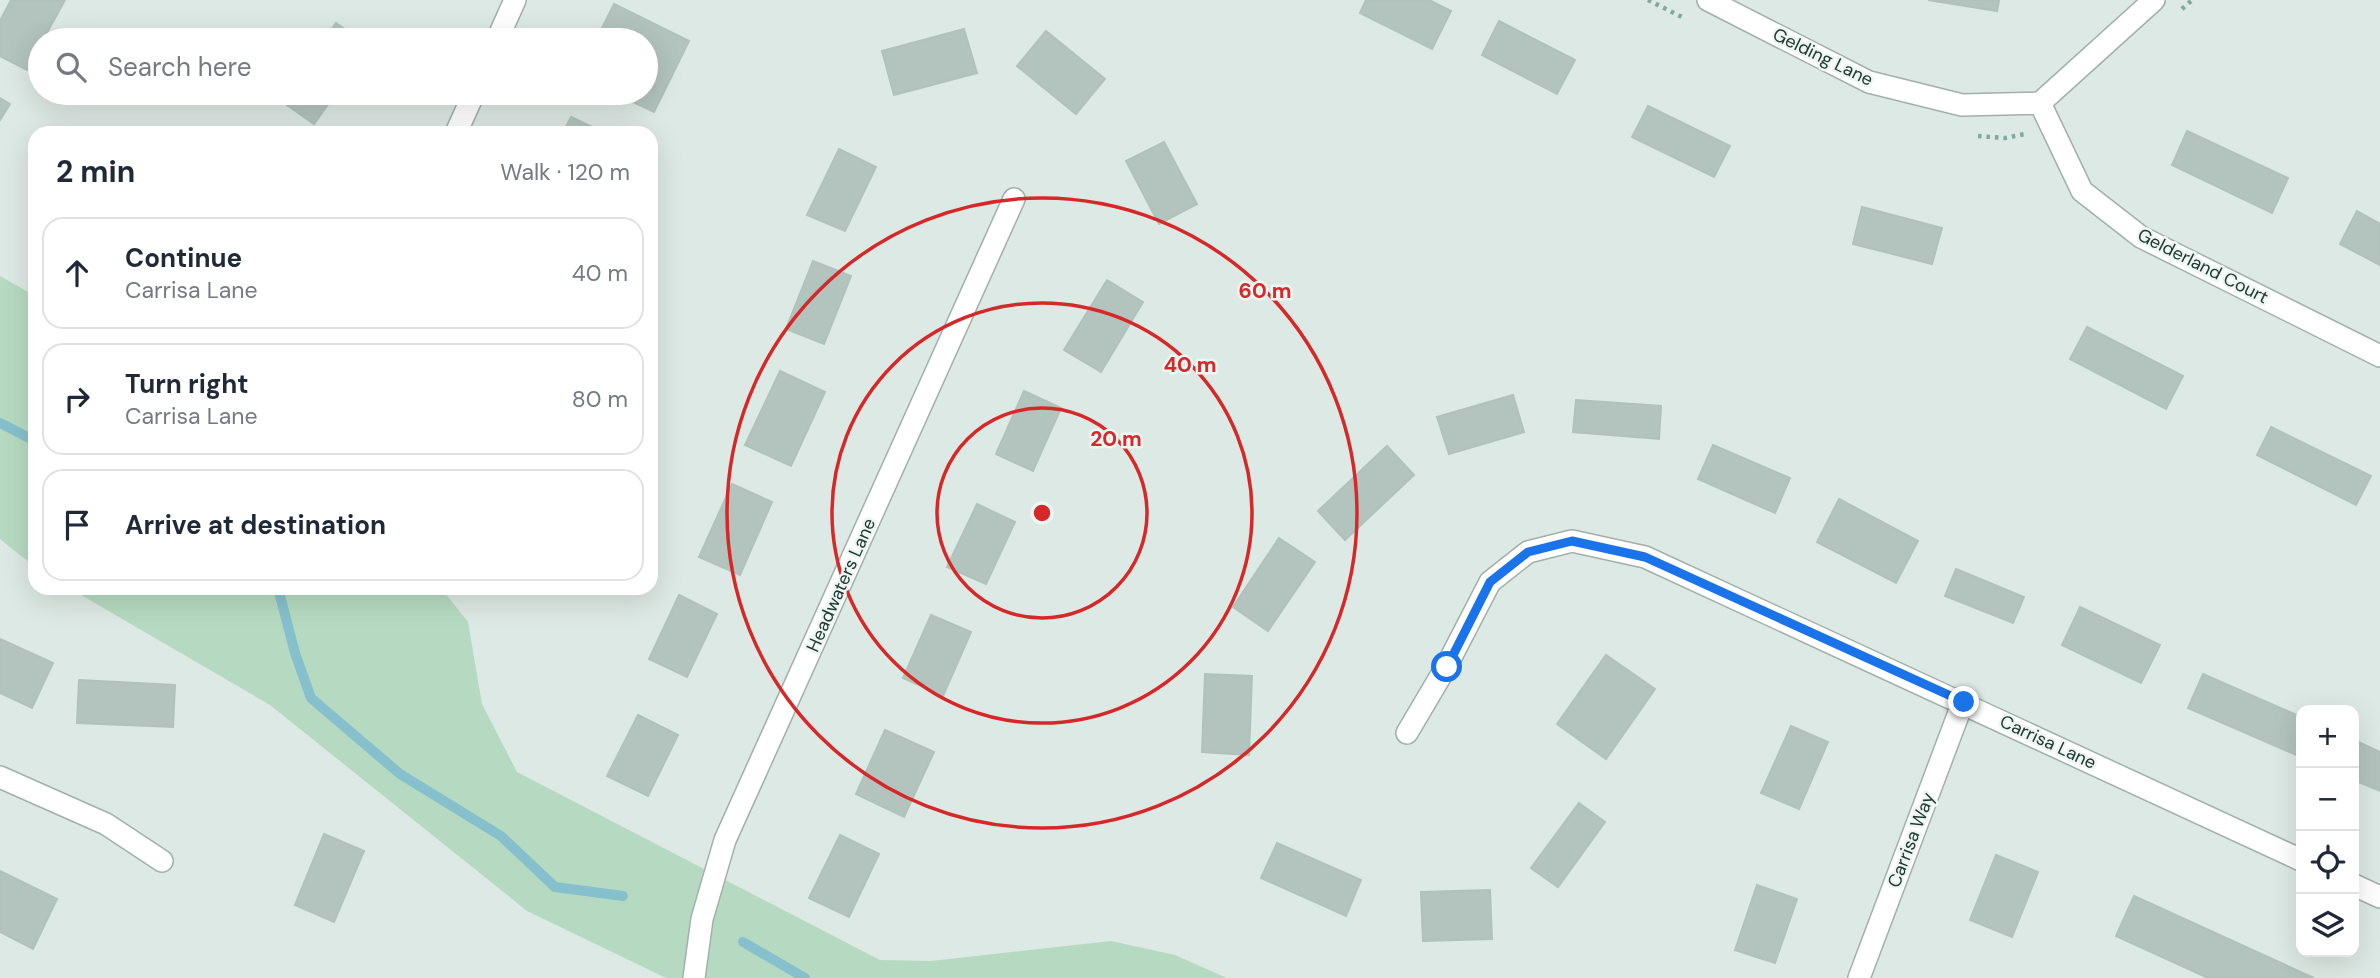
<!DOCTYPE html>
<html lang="en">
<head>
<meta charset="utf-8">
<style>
  :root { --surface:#fff; --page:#f2f2f3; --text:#1f2937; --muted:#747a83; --line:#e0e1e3 }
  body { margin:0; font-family:"DM Sans",sans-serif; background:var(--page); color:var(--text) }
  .controls { position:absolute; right:21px; bottom:21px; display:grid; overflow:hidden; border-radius:14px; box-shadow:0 7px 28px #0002 }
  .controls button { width:63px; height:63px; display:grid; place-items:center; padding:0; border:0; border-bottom:2px solid var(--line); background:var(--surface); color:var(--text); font:35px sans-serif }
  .stop { position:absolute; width:21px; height:21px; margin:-16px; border:5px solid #1a73e8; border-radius:50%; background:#fff }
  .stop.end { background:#1a73e8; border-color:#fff; box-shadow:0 2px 7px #0008 }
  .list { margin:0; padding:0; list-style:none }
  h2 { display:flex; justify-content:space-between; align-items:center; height:91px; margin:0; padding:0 28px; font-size:30px }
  h2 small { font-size:23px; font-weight:400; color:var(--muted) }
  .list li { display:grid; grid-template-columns:46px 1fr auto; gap:21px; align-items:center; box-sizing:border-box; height:112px; margin:0 14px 14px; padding:0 14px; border:2px solid var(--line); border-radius:21px }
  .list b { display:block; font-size:26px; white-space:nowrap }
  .list p { margin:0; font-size:23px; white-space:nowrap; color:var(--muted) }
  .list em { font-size:23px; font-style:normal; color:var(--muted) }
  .icon { flex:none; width:38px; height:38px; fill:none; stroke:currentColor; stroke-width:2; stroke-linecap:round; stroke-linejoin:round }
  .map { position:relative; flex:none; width:2380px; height:978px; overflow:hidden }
  .search { position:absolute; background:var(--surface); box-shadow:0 7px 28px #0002; left:28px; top:28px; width:630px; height:77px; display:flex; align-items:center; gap:18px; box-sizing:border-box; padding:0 24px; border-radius:38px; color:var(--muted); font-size:26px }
  .panel { position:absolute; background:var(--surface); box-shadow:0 7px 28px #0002; left:28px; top:126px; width:630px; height:469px; border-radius:21px }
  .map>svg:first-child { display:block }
  .green { fill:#b6dac1 }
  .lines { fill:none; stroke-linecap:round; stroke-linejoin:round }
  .stream { stroke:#86c0cd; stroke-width:10 }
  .building { fill:#b3c3bd; stroke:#b0c2bb; stroke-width:2 }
  .minor-casing { stroke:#a1b0ab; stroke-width:24 }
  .path { stroke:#7eab9f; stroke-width:4.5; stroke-dasharray:3.5 5; stroke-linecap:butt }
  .minor { stroke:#fff; stroke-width:21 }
  .route { stroke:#1a73e8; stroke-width:9 }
  .ring { fill:none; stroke:#d62828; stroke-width:3.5 }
  .labels { text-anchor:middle; stroke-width:5; stroke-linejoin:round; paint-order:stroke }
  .street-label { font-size:18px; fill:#203732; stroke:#edf6f2 }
  .centre { fill:#d62828; stroke:#edf6f2; stroke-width:3.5 }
  .ring-label { font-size:21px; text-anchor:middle; font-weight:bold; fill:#d62828; stroke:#edf6f2; stroke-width:5; stroke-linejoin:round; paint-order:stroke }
</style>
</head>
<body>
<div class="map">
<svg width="2380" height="978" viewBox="0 0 2380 978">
  <rect width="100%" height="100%" fill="#dde9e4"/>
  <path class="green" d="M 0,276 L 35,296 L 35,567 L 0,539 Z
    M 69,588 L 441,588 L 468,622 L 482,704 L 517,772 L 880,960 L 931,961 L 1111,941 L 1175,955 L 1227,978 L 666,978 L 527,911 L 270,705 Z"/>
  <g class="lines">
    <path class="stream" d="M 0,423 L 35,441
      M 278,588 L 295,653 L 311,698 L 400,774 L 501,836 L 555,887 L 623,896
      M 743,942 L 805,978"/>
  </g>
  <path class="building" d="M 11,0 L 65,0 L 43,40 L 40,40 L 40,45 L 27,70 L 0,56 L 0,21 Z
    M 1366,0 L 1429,0 L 1451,11 L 1432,49 L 1360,13 Z
    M 1928,0 L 1999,0 L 1997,11 Z
    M 614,4 L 689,41 L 654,112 L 614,93 L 646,93 L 646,40 L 613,40 L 599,34 Z
    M 1499,21 L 1575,60 L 1557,94 L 1482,55 Z
    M 336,23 L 361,40 L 324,40 Z
    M 964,29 L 977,73 L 894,95 L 882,51 Z
    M 1046,31 L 1105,79 L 1076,114 L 1017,66 Z
    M 270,93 L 336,93 L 314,124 Z
    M 0,98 L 10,104 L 0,120 Z
    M 1648,106 L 1730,146 L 1714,177 L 1632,137 Z
    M 571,117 L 605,133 L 563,133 Z
    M 2187,131 L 2288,178 L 2272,213 L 2172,165 Z
    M 1164,142 L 1197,204 L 1159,224 L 1126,161 Z
    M 839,149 L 876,167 L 845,231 L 807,215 Z
    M 1862,207 L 1942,228 L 1932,264 L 1853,244 Z
    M 2357,211 L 2380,224 L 2380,265 L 2340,244 Z
    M 813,261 L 851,276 L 824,344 L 786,329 Z
    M 1107,280 L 1143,302 L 1101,372 L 1064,350 Z
    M 2087,327 L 2183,376 L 2166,409 L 2070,359 Z
    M 780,371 L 825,392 L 791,466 L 745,445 Z
    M 1024,391 L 1061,408 L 1033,471 L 996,454 Z
    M 1513,395 L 1524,432 L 1449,454 L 1437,417 Z
    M 1576,400 L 1661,406 L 1659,439 L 1573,432 Z
    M 2271,427 L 2371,476 L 2356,505 L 2257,455 Z
    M 1713,445 L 1790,478 L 1775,513 L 1698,479 Z
    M 1387,446 L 1414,475 L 1345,540 L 1318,511 Z
    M 732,484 L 772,502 L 740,575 L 699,557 Z
    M 1839,499 L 1918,541 L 1896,583 L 1817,542 Z
    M 977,504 L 1015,522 L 986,584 L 947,567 Z
    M 1279,538 L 1315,562 L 1268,631 L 1233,607 Z
    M 1956,569 L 2024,597 L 2013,623 L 1945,596 Z
    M 679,595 L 717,614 L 687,677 L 649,659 Z
    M 2080,607 L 2160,645 L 2141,683 L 2062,645 Z
    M 931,615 L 971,632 L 943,696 L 903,678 Z
    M 0,639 L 53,663 L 32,708 L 0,693 Z
    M 1606,655 L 1655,689 L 1606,759 L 1557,724 Z
    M 1205,674 L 1252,676 L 1249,755 L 1202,752 Z
    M 2203,674 L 2301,717 L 2301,757 L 2188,708 Z
    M 79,680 L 175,685 L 173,727 L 77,723 Z
    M 638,715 L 678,735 L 648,796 L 607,776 Z
    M 1791,726 L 1828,742 L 1799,809 L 1761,793 Z
    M 885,730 L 934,752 L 904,817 L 856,794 Z
    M 2354,740 L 2380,752 L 2380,791 L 2354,780 Z
    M 1579,803 L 1605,822 L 1558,887 L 1531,868 Z
    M 324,834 L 364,851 L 334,922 L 295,905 Z
    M 840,835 L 879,854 L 849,917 L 809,898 Z
    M 1277,843 L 1361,880 L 1346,916 L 1261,878 Z
    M 1996,855 L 2038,872 L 2012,937 L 1970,920 Z
    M 0,871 L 57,899 L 33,949 L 0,932 Z
    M 1757,885 L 1797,899 L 1775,963 L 1735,950 Z
    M 1490,890 L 1492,939 L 1423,941 L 1421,892 Z
    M 2134,896 L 2314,978 L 2208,978 L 2116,936 Z"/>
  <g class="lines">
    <defs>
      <path id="minor" d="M 1708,0 L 1869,82 L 1962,105 L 2040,103 L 2154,0
        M 497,40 L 515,0
        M 2040,103 L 2082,191 L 2141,237 L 2380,356
        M 456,133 L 474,93
        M 1407,733 L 1446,667 L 1490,582 L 1528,552 L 1572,541 L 1645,557 L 2301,860
        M 0,777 L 106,824 L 162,861
        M 2354,885 L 2380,897
        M 694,978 L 702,919 L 725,840 L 1014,199
        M 1859,978 L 1963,702"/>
    </defs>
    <use href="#minor" class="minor-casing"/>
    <path class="path" d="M 1648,0 L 1686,19
      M 2182,9 L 2192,0
      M 1978,136 L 2005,138 L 2025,134"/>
    <use href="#minor" class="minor"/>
  </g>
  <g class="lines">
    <path class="route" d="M 1447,667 L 1490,582 L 1528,552 L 1572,541 L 1645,557 L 1964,702"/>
  </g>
  <g class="ring">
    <circle cx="1042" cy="513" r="105"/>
    <circle cx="1042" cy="513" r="210"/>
    <circle cx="1042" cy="513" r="315"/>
  </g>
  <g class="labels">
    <g class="street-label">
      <text transform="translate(1823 57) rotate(26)" y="6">Gelding Lane</text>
      <text transform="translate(2203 266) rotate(27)" y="6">Gelderland Court</text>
      <text transform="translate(841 585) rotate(-66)" y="6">Headwaters Lane</text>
      <text transform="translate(2048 742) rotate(25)" y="6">Carrisa Lane</text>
      <text transform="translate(1911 840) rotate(-69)" y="6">Carrisa Way</text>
    </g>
  </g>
  <circle cx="1042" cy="513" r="10" class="centre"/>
  <g class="ring-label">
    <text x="1265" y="298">60 m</text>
    <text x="1190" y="372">40 m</text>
    <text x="1116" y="446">20 m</text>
  </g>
</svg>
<div class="controls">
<button>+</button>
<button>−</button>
<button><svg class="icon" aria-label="locate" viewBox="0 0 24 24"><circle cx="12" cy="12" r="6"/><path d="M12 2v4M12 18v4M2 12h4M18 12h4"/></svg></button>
<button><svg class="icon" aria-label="layers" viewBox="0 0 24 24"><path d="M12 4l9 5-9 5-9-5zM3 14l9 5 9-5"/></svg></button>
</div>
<div class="stop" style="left:1447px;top:667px"></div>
<div class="stop end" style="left:1964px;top:702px"></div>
<div class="search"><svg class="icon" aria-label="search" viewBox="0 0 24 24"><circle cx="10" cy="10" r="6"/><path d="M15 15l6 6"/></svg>Search here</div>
<section class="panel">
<h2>2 min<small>Walk · 120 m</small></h2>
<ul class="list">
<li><svg class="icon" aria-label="ahead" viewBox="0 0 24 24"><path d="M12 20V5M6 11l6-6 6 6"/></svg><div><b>Continue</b><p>Carrisa Lane</p></div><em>40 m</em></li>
<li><svg class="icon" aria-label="right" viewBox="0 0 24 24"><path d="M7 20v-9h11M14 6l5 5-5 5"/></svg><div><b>Turn right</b><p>Carrisa Lane</p></div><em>80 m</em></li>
<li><svg class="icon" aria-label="arrive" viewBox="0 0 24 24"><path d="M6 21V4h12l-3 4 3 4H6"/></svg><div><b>Arrive at destination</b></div></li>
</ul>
</section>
</div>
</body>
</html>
